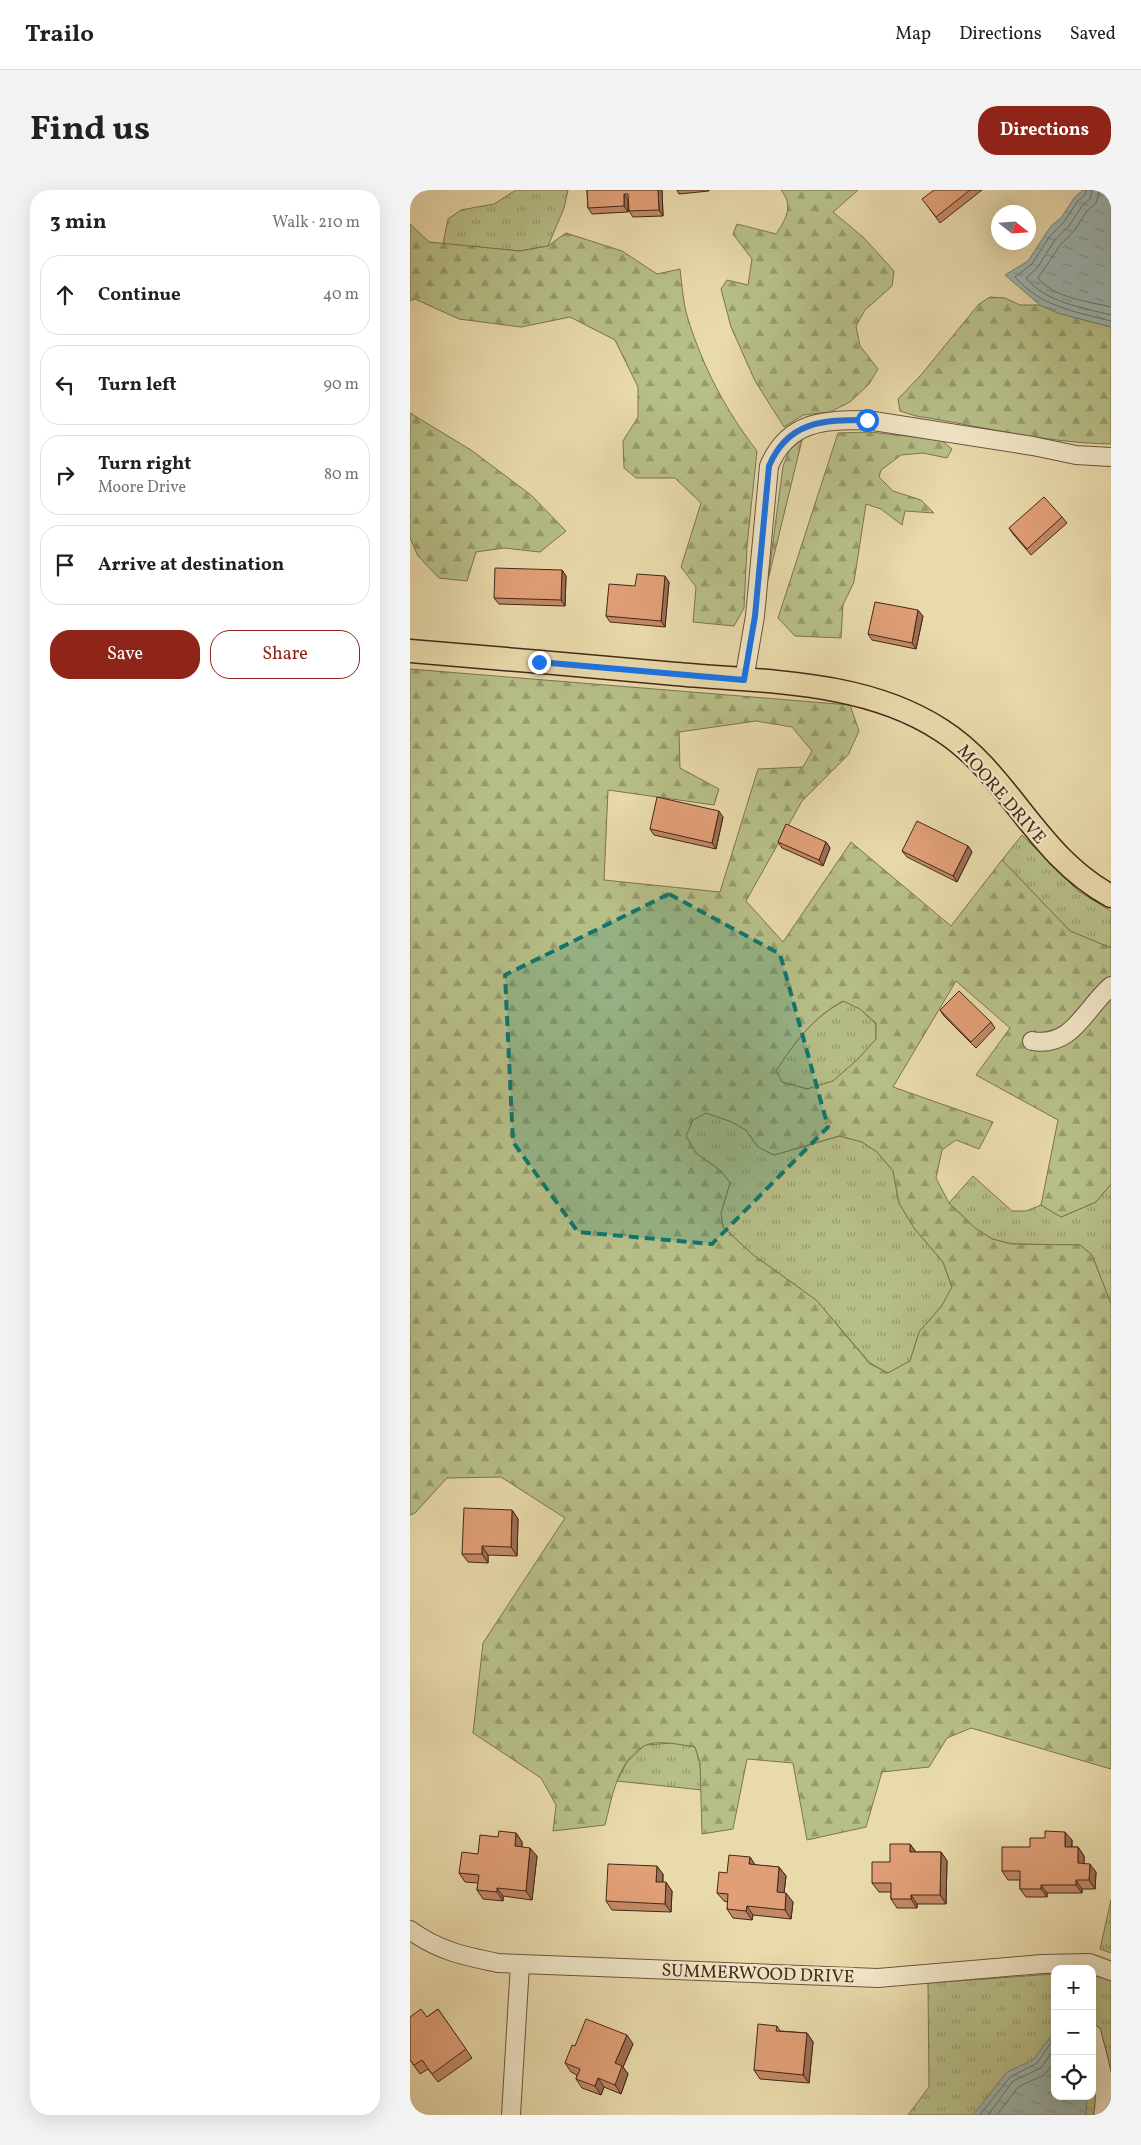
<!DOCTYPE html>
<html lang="en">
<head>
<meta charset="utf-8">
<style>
  :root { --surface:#fff; --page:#f2f2f2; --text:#202124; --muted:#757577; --line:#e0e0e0; --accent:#8f2418 }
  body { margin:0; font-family:Vollkorn,serif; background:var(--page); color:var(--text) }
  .controls { position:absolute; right:15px; bottom:15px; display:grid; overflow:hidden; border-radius:10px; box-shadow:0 5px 20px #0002 }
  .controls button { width:45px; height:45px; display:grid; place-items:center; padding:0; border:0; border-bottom:1px solid var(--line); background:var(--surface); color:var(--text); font:25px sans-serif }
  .compass { position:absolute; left:581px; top:15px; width:45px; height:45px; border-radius:50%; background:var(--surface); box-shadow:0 5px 20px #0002; rotate:107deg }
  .stop { position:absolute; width:15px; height:15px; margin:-11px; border:4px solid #1a73e8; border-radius:50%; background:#fff }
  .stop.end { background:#1a73e8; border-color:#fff; box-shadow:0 1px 5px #0008 }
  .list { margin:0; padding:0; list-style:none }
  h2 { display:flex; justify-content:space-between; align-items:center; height:65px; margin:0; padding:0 20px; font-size:21px }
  h2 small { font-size:16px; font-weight:400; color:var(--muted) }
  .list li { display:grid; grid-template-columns:32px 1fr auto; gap:15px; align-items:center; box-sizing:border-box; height:80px; margin:0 10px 10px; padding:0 10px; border:1px solid var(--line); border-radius:20px }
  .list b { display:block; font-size:19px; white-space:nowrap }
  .list p { margin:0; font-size:16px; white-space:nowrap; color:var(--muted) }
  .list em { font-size:16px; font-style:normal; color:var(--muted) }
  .actions { display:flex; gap:10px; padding:15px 20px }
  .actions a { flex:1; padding:11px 0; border:1px solid var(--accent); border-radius:20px; text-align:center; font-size:18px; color:var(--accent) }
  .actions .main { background:var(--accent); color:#fff }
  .icon { flex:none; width:28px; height:28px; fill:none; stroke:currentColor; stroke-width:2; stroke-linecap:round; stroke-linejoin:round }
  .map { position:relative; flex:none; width:701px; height:1925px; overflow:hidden; border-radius:20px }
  header { display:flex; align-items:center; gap:30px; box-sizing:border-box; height:70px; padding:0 25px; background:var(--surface); border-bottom:1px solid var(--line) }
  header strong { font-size:24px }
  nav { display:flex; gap:28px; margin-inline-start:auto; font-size:18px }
  .intro { display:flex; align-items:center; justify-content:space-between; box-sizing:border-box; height:120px; padding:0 30px }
  h1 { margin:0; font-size:35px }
  .button { padding:12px 22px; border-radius:20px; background:var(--accent); color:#fff; font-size:18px; font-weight:700 }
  main { display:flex; gap:30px; padding:0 30px }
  aside { flex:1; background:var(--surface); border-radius:20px; box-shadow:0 5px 20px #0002 }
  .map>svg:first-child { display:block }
  .grass { fill:url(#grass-tufts); stroke:#7e7350 }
  .forest { fill:url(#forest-firs); stroke:#7e7350; fill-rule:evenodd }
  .water { fill:url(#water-ripples); stroke:#797e77 }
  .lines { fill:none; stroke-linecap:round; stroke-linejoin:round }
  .shore { stroke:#707067; stroke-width:1 }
  .minor-casing { stroke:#6d543e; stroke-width:20 }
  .major-casing { stroke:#442719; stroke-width:25 }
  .minor { stroke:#f1e7c8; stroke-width:18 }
  .major { stroke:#e9daab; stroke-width:22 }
  .wall { fill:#c28966; stroke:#442719 }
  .shaded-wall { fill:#9e6f53; stroke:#442719 }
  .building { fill:#e19f77; stroke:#442719 }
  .route { stroke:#1a73e8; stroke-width:6 }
  .marked { fill:#0f766e; fill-opacity:0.2; stroke:#0f766e; stroke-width:4; stroke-dasharray:10 6; stroke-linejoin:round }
  .labels { text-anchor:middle; stroke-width:4.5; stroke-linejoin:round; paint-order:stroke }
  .street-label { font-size:18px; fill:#442719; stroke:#f1e7c8 }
</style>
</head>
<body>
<header>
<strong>Trailo</strong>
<nav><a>Map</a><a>Directions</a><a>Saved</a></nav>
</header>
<div class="intro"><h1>Find us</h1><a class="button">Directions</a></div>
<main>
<aside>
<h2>3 min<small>Walk · 210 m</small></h2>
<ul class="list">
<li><svg class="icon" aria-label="ahead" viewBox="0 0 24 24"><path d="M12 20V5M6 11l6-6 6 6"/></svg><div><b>Continue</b></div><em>40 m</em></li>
<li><svg class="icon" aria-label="left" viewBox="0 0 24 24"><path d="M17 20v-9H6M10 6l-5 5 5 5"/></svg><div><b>Turn left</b></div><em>90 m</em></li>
<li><svg class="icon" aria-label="right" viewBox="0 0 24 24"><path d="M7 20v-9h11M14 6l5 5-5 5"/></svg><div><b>Turn right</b><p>Moore Drive</p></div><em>80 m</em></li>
<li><svg class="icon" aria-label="arrive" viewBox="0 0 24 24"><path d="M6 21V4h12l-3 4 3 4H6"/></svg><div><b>Arrive at destination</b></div></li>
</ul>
<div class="actions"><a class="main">Save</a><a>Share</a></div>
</aside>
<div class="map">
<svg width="701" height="1925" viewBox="0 0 701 1925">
  <defs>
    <pattern id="grass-tufts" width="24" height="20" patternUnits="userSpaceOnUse" patternTransform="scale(1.25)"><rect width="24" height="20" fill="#b7bf88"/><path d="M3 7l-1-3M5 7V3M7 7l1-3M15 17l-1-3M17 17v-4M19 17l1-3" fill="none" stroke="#969b6e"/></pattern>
    <pattern id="forest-firs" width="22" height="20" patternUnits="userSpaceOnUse" patternTransform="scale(1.25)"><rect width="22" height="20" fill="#b7bf88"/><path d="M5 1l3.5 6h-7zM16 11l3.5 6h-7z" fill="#969b6e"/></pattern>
    <pattern id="water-ripples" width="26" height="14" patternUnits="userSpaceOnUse" patternTransform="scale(1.25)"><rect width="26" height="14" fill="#9cb8b5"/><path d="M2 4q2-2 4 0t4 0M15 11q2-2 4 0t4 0" fill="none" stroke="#819692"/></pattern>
  </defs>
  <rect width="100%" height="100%" fill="#e9daab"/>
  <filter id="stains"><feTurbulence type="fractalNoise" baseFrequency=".004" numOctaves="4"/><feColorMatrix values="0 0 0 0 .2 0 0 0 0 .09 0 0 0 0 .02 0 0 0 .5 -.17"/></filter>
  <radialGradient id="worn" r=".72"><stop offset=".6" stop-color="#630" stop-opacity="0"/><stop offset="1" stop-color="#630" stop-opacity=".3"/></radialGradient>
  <path class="grass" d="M 106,0 L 158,0 L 154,18 L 138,56 L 110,61 L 33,54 L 38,29 L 51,20 L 84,14 Z
    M 612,645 L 668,701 L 701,721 L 701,758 L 660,741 L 592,670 Z
    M 434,811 L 450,819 L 466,834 L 466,849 L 448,869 L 423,891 L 397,899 L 372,892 L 366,881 C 384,853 403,827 434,811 Z
    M 296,923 L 322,932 L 336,940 L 348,957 L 364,965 L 430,946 L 452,952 L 467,962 L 483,981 L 489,1013 L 504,1038 L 533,1072 L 542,1098 L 531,1117 L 509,1142 L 500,1171 L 478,1183 L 460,1173 L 406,1110 L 342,1064 L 313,1037 L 311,1023 L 320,993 L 311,981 L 286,963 L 276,946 L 283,930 Z
    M 563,986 L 602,1021 L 616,1021 L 631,1015 L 651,1027 L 686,1012 L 701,994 L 701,1114 L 682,1065 L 670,1055 L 602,1054 L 582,1049 L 565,1038 L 539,1013 Z
    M 263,1553 L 285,1557 L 290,1573 L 292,1600 L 207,1591 L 217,1572 L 235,1555 Z
    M 701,1710 L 701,1763 L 690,1759 Z
    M 645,1784 L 645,1906 L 682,1906 L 682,1784 L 701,1789 L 701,1925 L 498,1925 L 519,1897 L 518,1793 Z"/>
  <path class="forest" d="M 371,0 L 448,0 L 423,22 L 454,48 L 484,81 L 482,96 L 455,120 L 446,136 L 450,156 L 468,179 L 459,194 L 440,212 L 420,222 L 393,225 L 374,237 L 345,191 L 321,137 L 311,99 L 317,90 L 338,95 L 342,69 L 323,44 L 327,34 L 366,44 C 376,29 384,16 371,0 Z
    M 0,34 L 19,52 L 110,61 L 138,56 L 156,43 L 212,61 L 247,84 L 270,79 C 272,95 273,113 278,129 C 293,177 316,221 347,261 L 337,356 L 334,418 L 324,436 L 283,432 L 286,397 L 271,377 L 291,313 L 265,288 L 226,288 L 214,278 L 213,251 L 228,227 L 228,197 L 205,150 L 160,127 L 111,137 L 49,129 L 5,109 L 0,111 Z
    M 580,107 L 595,108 L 610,115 L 630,115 L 648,123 L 701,137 L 701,254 C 635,253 571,236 506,226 L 490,221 L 488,209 L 511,185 L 569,114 Z
    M 0,223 L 61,260 L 121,305 L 156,341 L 130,362 L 94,358 L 66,362 L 57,391 L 29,388 L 8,366 L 0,348 Z
    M 460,242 L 531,250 L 542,259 L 537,268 L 513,263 L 491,265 L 471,280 L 469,287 L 483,301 L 511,310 L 524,323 L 495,321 L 492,335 L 471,319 L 456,314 L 444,392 L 433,415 L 431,448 L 385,446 L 368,428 L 428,243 Z
    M 392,250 L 358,390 L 373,276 L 380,259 Z
    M 0,479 L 440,515 L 449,541 L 438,565 L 392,611 L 336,711 L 373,752 L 441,652 L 541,736 L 592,670 L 660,741 L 701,758 L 701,994 L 686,1012 L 651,1027 L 631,1015 L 648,930 L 566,885 L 600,838 L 546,791 L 483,897 L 583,932 L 569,959 L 546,950 L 532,960 L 526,988 L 539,1013 L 565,1038 L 582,1049 L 602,1054 L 670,1055 L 682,1065 L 701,1114 L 701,1579 L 561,1538 L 537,1548 L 519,1577 L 472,1582 L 456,1637 L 397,1650 L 383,1573 L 337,1569 L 323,1639 L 292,1644 L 290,1573 L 285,1557 C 273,1555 245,1549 234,1556 C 207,1571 202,1608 195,1635 L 143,1641 L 146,1615 L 131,1588 L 63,1543 L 73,1453 L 155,1328 L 91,1287 L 37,1288 L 5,1323 L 0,1325 ZM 346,531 L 382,537 L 402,561 L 393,577 L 348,579 L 310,702 L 194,690 L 198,600 L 304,615 L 309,599 L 270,578 L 269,542 ZM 433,811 L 450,819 L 466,833 L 466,849 L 448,869 L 423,891 L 397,899 L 372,892 L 366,881 C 384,853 403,827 433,811 ZM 296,923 L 322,932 L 336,940 L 348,957 L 364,965 L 429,946 L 452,952 L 467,962 L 483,981 L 489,1013 L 504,1038 L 533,1072 L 542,1097 L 531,1117 L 509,1142 L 500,1171 L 478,1183 L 460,1174 L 406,1110 L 342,1064 L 313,1037 L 311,1023 L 320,993 L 311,981 L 286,963 L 276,946 L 283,930 Z"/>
  <path class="water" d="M 673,0 L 701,0 L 701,137 L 648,123 L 630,115 L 595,85 L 618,71 L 641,36 L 651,28 L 664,8 Z
    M 645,1841 L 645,1906 L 677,1906 L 676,1925 L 563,1925 L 597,1882 L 623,1870 Z"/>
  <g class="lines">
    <path class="shore" d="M 676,0 L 675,5 L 667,12 L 654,32 L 640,46 L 622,74 L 605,87 C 630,116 665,122 701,131
      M 682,0 L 680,9 L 672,16 L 659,36 L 645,50 L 627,78 L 616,88 C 637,113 671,117 701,125
      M 690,0 L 686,13 L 677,21 L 664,41 L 651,54 L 628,88 C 644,108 677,111 701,117
      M 570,1925 L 600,1887 L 627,1873 L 645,1847
      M 578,1925 L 603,1891 L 631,1878 L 645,1857
      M 587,1925 L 608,1897 L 634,1885 L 645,1872"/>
    <defs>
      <path id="minor" d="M 334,490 L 345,426 L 359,276 C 378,231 413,230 457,230 L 623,256 L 666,265 L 701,267
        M 622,851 C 663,858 675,818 701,796
        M 0,1740 C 29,1761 54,1766 88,1773 L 468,1788 L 632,1774 L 679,1773 L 701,1781
        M 682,1844 C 688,1870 699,1899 693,1925
        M 101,1925 L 110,1774"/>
      <path id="major" d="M 0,461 C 89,468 177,476 266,484 C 354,492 455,490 531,540 C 599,583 626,666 701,706"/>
    </defs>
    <use href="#minor" class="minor-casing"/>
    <use href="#major" class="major-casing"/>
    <use href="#minor" class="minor"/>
    <use href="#major" class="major"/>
  </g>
  <path class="wall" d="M 177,0 L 252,0 L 253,26 L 223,27 L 219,21 L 218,10 L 218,22 L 182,24 L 178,18 Z
    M 267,0 L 299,0 L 299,1 L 269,4 Z
    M 524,0 L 572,0 L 530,33 L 517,15 Z
    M 652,327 L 657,333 L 621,365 L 603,344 L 599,338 Z
    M 152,380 L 156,386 L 155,416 L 89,414 L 84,408 Z
    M 259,392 L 255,437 L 200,432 L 196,426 L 225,396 Z
    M 513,426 L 506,459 L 462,450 L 458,444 Z
    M 313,627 L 306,659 L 244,645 L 240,639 Z
    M 368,652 L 416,652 L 420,658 L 413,676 L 372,658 Z
    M 558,656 L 562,662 L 547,692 L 497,667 L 492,661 Z
    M 530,820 L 581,832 L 585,838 L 566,858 L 534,826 Z
    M 102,1320 L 108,1329 L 107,1366 L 78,1365 L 78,1373 L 58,1372 L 52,1364 Z
    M 106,1643 L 112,1652 L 112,1657 L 127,1666 L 122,1710 L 93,1706 L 93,1711 L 73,1709 L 67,1700 L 68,1693 L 55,1692 L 49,1683 L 88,1647 Z
    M 662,1650 L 662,1657 L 668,1657 L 674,1666 L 674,1673 L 686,1682 L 685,1699 L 672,1699 L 672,1703 L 637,1703 L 637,1707 L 616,1707 L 610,1699 L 610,1690 L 598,1690 L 592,1681 L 620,1657 Z
    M 500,1654 L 506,1662 L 531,1662 L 537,1671 L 536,1714 L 507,1714 L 507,1718 L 487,1718 L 481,1709 L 481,1702 L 469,1702 L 462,1693 L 480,1672 Z
    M 340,1667 L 345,1675 L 369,1677 L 376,1686 L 374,1703 L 383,1712 L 381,1729 L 343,1725 L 342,1730 L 323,1728 L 317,1719 L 318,1712 L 314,1711 L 307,1703 L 317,1683 Z
    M 253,1684 L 253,1692 L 262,1701 L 261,1722 L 202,1720 L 196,1711 Z
    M 28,1819 L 62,1868 L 28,1892 L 18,1879 L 10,1884 L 0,1870 L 17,1827 Z
    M 367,1836 L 370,1841 L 397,1843 L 403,1852 L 399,1893 L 350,1889 L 344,1880 Z
    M 223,1854 L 213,1877 L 218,1884 L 211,1904 L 194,1897 L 191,1905 L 172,1898 L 166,1889 L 167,1885 L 161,1882 L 155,1873 L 165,1856 Z"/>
  <path class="shaded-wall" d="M 248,0 L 252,0 L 253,26 L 249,20 Z
    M 214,4 L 218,10 L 218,22 L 214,16 Z
    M 152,380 L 156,386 L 155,416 L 151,410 Z
    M 255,386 L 259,392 L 255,437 L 251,431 Z
    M 508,420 L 513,426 L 506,459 L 502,453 Z
    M 309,621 L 313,627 L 306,659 L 302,653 Z
    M 416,652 L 420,658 L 413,676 L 409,670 Z
    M 558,656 L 562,662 L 547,692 L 543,686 Z
    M 102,1320 L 108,1329 L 107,1366 L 101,1357 Z
    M 72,1356 L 78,1365 L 78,1373 L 72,1364 Z
    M 655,1642 L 662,1650 L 661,1666 L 655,1657 Z
    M 106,1643 L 112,1652 L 111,1665 L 105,1656 Z
    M 500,1654 L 506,1663 L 500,1662 Z
    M 668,1657 L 674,1666 L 674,1682 L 668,1673 Z
    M 120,1658 L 127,1666 L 122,1710 L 116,1701 Z
    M 531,1662 L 537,1671 L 536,1714 L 530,1705 Z
    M 340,1667 L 346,1676 L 339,1674 Z
    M 680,1674 L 686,1682 L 685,1699 L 679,1690 Z
    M 247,1676 L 253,1684 L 252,1701 L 246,1692 Z
    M 369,1677 L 376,1686 L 373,1711 L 367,1702 Z
    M 666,1690 L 672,1699 L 672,1703 L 666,1695 Z
    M 256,1692 L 262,1701 L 261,1722 L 255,1714 Z
    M 631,1695 L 637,1703 L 637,1707 L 631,1699 Z
    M 87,1698 L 93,1706 L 93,1711 L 87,1702 Z
    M 376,1703 L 383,1712 L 381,1729 L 375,1720 Z
    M 501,1705 L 507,1714 L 507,1718 L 501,1709 Z
    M 337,1716 L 343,1725 L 342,1730 L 336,1721 Z
    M 397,1843 L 403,1852 L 399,1893 L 393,1885 Z
    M 217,1845 L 223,1854 L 213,1877 L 218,1884 L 211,1904 L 205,1895 L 205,1873 Z
    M 188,1888 L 194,1897 L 191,1905 L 185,1896 Z"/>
  <path class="building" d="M 177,0 L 248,0 L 249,20 L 219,21 L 218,4 L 214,4 L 214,16 L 178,18 Z
    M 524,0 L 560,0 L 526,27 L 512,9 Z
    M 634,307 L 652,327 L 617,359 L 599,338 Z
    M 85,378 L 152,380 L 151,410 L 84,408 Z
    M 227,384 L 255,386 L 251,431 L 196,426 L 199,394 L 225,396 Z
    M 465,412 L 508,420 L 502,453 L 458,444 Z
    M 247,607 L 309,621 L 302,653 L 240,639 Z
    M 507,631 L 558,656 L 543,686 L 492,661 Z
    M 376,634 L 416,652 L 409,670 L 368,652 Z
    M 549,801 L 581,832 L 561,852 L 530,820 Z
    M 54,1318 L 102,1320 L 101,1357 L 72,1356 L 72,1364 L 52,1364 Z
    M 89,1641 L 106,1643 L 105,1656 L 120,1658 L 116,1701 L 87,1698 L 87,1702 L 67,1700 L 69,1685 L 49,1683 L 52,1662 L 68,1664 L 70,1645 L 88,1647 Z
    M 635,1641 L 655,1642 L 655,1657 L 668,1657 L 668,1673 L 680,1674 L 679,1690 L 666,1690 L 666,1695 L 631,1695 L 631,1699 L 610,1699 L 610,1681 L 592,1681 L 592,1657 L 620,1657 L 620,1648 L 635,1648 Z
    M 480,1654 L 500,1654 L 500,1662 L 531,1662 L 530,1705 L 501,1705 L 501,1709 L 481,1709 L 481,1693 L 462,1693 L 462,1672 L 480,1672 Z
    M 319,1665 L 340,1667 L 339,1674 L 369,1677 L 367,1702 L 376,1703 L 375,1720 L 337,1716 L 336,1721 L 317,1719 L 318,1704 L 307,1703 L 309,1682 L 317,1683 Z
    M 198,1674 L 247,1676 L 246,1692 L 256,1692 L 255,1714 L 196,1711 Z
    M 11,1819 L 17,1827 L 28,1819 L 56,1859 L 22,1884 L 12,1870 L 4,1875 L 0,1870 L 0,1827 Z
    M 176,1829 L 217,1845 L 205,1873 L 212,1876 L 205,1895 L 188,1888 L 185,1896 L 166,1889 L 170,1879 L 155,1873 L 162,1855 L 165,1856 Z
    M 348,1834 L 367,1836 L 366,1841 L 397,1843 L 393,1885 L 344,1880 Z"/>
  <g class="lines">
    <path class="route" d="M 129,472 L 334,490 L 345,426 L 359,276 C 378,231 413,230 457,230"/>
  </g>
  <path class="marked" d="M 259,704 L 370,764 L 418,937 L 302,1054 L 168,1042 L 103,952 L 95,785 Z"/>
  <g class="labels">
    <g class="street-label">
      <text transform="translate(592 604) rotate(49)" y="6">MOORE DRIVE</text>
      <text transform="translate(348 1783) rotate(2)" y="6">SUMMERWOOD DRIVE</text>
    </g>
  </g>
  <rect width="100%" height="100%" filter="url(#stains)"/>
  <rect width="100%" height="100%" fill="url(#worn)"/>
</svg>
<div class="controls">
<button>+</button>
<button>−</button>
<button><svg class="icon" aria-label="locate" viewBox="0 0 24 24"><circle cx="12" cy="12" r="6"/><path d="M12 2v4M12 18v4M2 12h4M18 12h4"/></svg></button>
</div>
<svg class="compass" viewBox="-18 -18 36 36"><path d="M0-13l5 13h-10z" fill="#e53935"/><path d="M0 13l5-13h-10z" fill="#757577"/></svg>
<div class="stop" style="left:457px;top:230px"></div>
<div class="stop end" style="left:129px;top:472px"></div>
</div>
</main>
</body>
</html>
